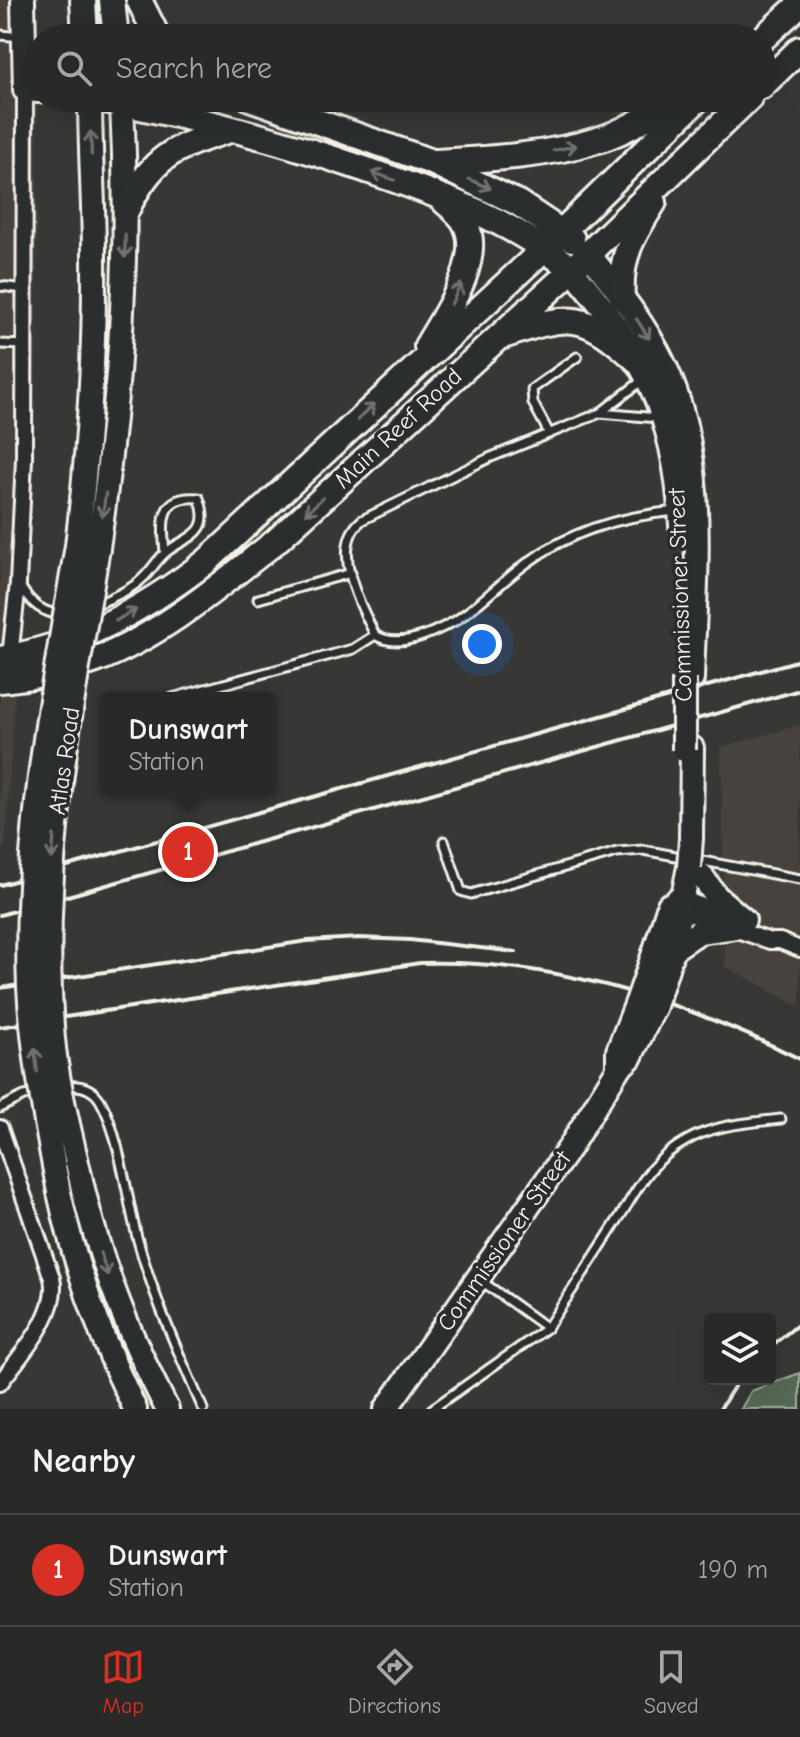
<!DOCTYPE html>
<html lang="en">
<head>
<meta charset="utf-8">
<style>
  :root { --surface:#292928; --page:#353534; --text:#f1f3f6; --muted:#a5a6a8; --line:#454545; --accent:#d93025 }
  body { margin:0; font-family:"Comic Neue",sans-serif; background:var(--page); color:var(--text) }
  .controls { position:absolute; right:24px; bottom:24px; display:grid; overflow:hidden; border-radius:8px; box-shadow:0 8px 32px #0002 }
  .controls button { width:72px; height:72px; display:grid; place-items:center; padding:0; border:0; border-bottom:2px solid var(--line); background:var(--surface); color:var(--text); font:40px sans-serif }
  .you { position:absolute; left:482px; top:644px; width:28px; height:28px; margin:-20px; border:6px solid #fff; border-radius:50%; background:#1a73e8; box-shadow:0 0 0 12px #1a73e833 }
  .badge { display:grid; place-items:center; width:52px; height:52px; border-radius:50%; background:var(--accent); color:#fff; font-size:26px; font-weight:700 }
  .pin { position:absolute; translate:-50% -50%; border:4px solid #fff; box-shadow:0 2px 8px #0006 }
  .popup { position:absolute; left:100px; top:692px; width:176px; height:104px; box-sizing:border-box; display:grid; place-content:center; border-radius:8px; background:var(--surface); filter:drop-shadow(0 2px 6px #0005); font-size:26px; white-space:nowrap; color:var(--muted) }
  .popup b { font-size:30px; color:var(--text) }
  .popup::after { content:''; position:absolute; left:50%; top:100%; margin-left:-16px; border:16px solid transparent; border-top-color:var(--surface) }
  .list { margin:0; padding:0; list-style:none }
  h2 { display:flex; justify-content:space-between; align-items:center; height:104px; margin:0; padding:0 32px; font-size:34px }
  h2 small { font-size:26px; font-weight:400; color:var(--muted) }
  .list li { display:grid; grid-template-columns:52px 1fr auto; gap:24px; align-items:center; box-sizing:border-box; height:112px; padding:0 32px; border-top:2px solid var(--line) }
  .list b { display:block; font-size:30px; white-space:nowrap }
  .list p { margin:0; font-size:26px; white-space:nowrap; color:var(--muted) }
  .list em { font-size:26px; font-style:normal; color:var(--muted) }
  .icon { flex:none; width:44px; height:44px; fill:none; stroke:currentColor; stroke-width:2; stroke-linecap:round; stroke-linejoin:round }
  .map { position:relative; flex:none; width:800px; height:1409px; overflow:hidden }
  .search { position:absolute; background:var(--surface); box-shadow:0 8px 32px #0002; left:24px; right:24px; top:24px; height:88px; display:flex; align-items:center; gap:20px; box-sizing:border-box; padding:0 28px; border-radius:44px; color:var(--muted); font-size:30px }
  .sheet { height:216px; background:var(--surface) }
  nav { display:flex; justify-content:space-around; align-items:center; box-sizing:border-box; height:112px; border-top:2px solid var(--line); background:var(--surface); font-size:22px; color:var(--muted) }
  nav a { display:grid; justify-items:center; gap:4px }
  nav .on { color:var(--accent) }
  .map>svg:first-child { display:block }
  .built { fill:#47433e }
  .green { fill:#546a56; stroke:#a4ae9f; stroke-width:2 }
  .lines { fill:none; stroke-linecap:round; stroke-linejoin:round }
  .lane-casing { stroke:#f4f1e8; stroke-width:13 }
  .street-casing { stroke:#f4f1e8; stroke-width:20 }
  .secondary-casing { stroke:#f4f1e8; stroke-width:28 }
  .primary-casing { stroke:#f4f1e8; stroke-width:30 }
  .lane { stroke:#2a2d2e; stroke-width:7 }
  .street { stroke:#2a2d2e; stroke-width:14 }
  .secondary { stroke:#2a2d2e; stroke-width:22 }
  .primary { stroke:#2a2d2e; stroke-width:24 }
  .rail { stroke:#f4f1e8; stroke-width:4 }
  .secondary-bridge-casing { stroke:#f4f1e8; stroke-width:28; stroke-linecap:butt }
  .secondary-bridge { stroke:#2a2d2e; stroke-width:22 }
  .oneway { stroke:#71726f }
  .labels { text-anchor:middle; stroke-width:7; stroke-linejoin:round; paint-order:stroke }
  .street-label { font-size:24px; fill:#f4f1e8; stroke:#2a2d2e }
</style>
</head>
<body>
<div class="map">
<svg width="800" height="1409" viewBox="0 0 800 1409">
  <rect width="100%" height="100%" fill="#373735"/>
  <filter id="ink" filterUnits="userSpaceOnUse"><feTurbulence type="fractalNoise" baseFrequency=".0125" numOctaves="2"/><feDisplacementMap in="SourceGraphic" scale="16" xChannelSelector="R" yChannelSelector="G"/><feConvolveMatrix kernelMatrix="1 2 1 2 8 2 1 2 1" color-interpolation-filters="sRGB"/></filter>
  <g filter="url(#ink)">
    <path class="built" d="M 0,0 L 36,0 L 38,27 L 36,366 L 5,847 L 0,848 Z
      M 800,725 L 800,1007 L 725,966 L 721,747 Z"/>
    <path class="green" d="M 800,1373 L 800,1409 L 741,1409 L 751,1391 Z"/>
    <g class="lines">
      <defs>
        <path id="lane" d="M 0,35 L 22,37
          M 0,286 L 24,289
          M 0,344 L 24,345
          M 643,380 L 600,413 L 489,458 L 362,520 C 329,547 360,605 375,635 C 399,650 433,633 455,621 C 481,604 502,581 527,563 C 571,530 622,516 676,511
          M 600,413 L 658,418
          M 549,433 L 533,403 L 532,389 L 577,357
          M 20,586 C 32,605 42,612 63,616
          M 258,599 L 351,573
          M 94,606 C 110,598 130,591 143,578 C 151,571 156,561 164,554 C 184,536 214,537 199,498 C 159,494 162,522 165,552
          M 172,698 L 353,649 L 375,635
          M 444,841 L 461,891 L 471,894 L 617,852 L 643,850 L 800,879
          M 62,1087 C 77,1084 91,1086 100,1100 C 119,1132 127,1199 137,1237 C 153,1296 178,1352 203,1409
          M 0,1108 L 24,1096 L 39,1093
          M 480,1280 L 547,1328 C 570,1293 593,1259 615,1224 C 638,1190 648,1162 686,1141 C 715,1124 749,1123 781,1119
          M 432,1409 L 547,1328"/>
        <path id="street" d="M 10,657 L 18,583 L 24,459 L 25,90
          M 675,896 L 731,916
          M 672,908 L 770,941 L 780,941 L 800,949
          M 0,1128 L 52,1278 C 60,1314 20,1355 0,1383"/>
        <path id="secondary" d="M 23,0 L 25,90 L 38,91
          M 588,253 C 615,287 645,324 664,364 C 710,460 695,577 692,679
          M 572,270 C 643,354 676,413 681,526
          M 77,546 C 88,451 95,354 94,258 C 94,205 90,151 90,98
          M 98,548 C 120,397 130,256 122,103
          M 691,838 L 692,748
          M 701,875 L 716,896 L 744,920
          M 672,950 L 699,932 L 736,927
          M 654,953 L 669,905
          M 670,959 L 689,867
          M 618,1068 L 618,1051 L 637,1002
          M 83,1189 C 103,1271 129,1334 167,1409
          M 59,1192 C 75,1267 101,1340 135,1409
          M 386,1409 L 568,1150 L 618,1069 L 630,1058 L 655,1006"/>
        <path id="primary" d="M 83,0 L 85,38
          M 112,0 L 116,38
          M 139,0 L 158,38
          M 762,39 L 800,4
          M 762,86 L 800,49
          M 93,98 C 185,114 276,139 364,169 C 439,195 511,219 572,270
          M 250,98 L 432,162 L 518,203 L 572,239
          M 434,162 C 490,159 548,156 601,139 C 629,130 653,113 679,98
          M 126,211 C 152,156 174,147 230,130
          M 622,298 C 619,257 633,235 654,202
          M 503,336 C 574,312 584,312 640,363
          M 427,346 C 444,316 483,261 466,225 C 462,215 453,209 445,202
          M 0,659 C 78,646 145,609 207,561 L 545,248 L 699,98
          M 0,680 C 32,677 65,671 96,660 C 162,635 220,585 275,542 L 561,280 L 749,98"/>
      </defs>
      <use href="#lane" class="lane-casing"/>
      <use href="#street" class="street-casing"/>
      <use href="#secondary" class="secondary-casing"/>
      <use href="#primary" class="primary-casing"/>
      <use href="#lane" class="lane"/>
      <use href="#street" class="street"/>
      <use href="#secondary" class="secondary"/>
      <use href="#primary" class="primary"/>
      <path class="rail" d="M 0,885 L 800,660
        M 0,915 L 800,690
        M 0,988 L 307,941 L 359,938 L 410,940 L 516,952
        M 0,1027 L 420,963 C 553,959 681,1000 800,1059
        M 770,1347 L 800,1323
        M 720,1409 L 739,1379"/>
      <defs>
        <path id="secondary-bridge" d="M 684,750 L 684,679
          M 689,867 L 691,838
          M 637,1002 L 654,953
          M 655,1006 L 670,959
          M 83,1189 C 72,1139 58,1089 53,1039 C 38,873 71,711 98,548
          M 59,1192 C 46,1124 33,1057 29,987 C 23,842 52,689 77,546"/>
      </defs>
      <use href="#secondary-bridge" class="secondary-bridge-casing"/>
      <use href="#secondary-bridge" class="secondary-bridge"/>
    </g>
    <defs><path id="oneway-shaft" d="M-6 0H5M1.5-3L5.5 0L1.5 3" fill="none" stroke-width="1.6" stroke-linecap="round" stroke-linejoin="round" transform="scale(2)"/></defs>
    <g class="oneway">
      <use href="#oneway-shaft" transform="translate(91 143) rotate(-92)"/>
      <use href="#oneway-shaft" transform="translate(565 148) rotate(-12)"/>
      <use href="#oneway-shaft" transform="translate(383 176) rotate(-161)"/>
      <use href="#oneway-shaft" transform="translate(480 184) rotate(24)"/>
      <use href="#oneway-shaft" transform="translate(125 246) rotate(91)"/>
      <use href="#oneway-shaft" transform="translate(456 294) rotate(-65)"/>
      <use href="#oneway-shaft" transform="translate(643 329) rotate(57)"/>
      <use href="#oneway-shaft" transform="translate(366 412) rotate(-43)"/>
      <use href="#oneway-shaft" transform="translate(104 505) rotate(98)"/>
      <use href="#oneway-shaft" transform="translate(314 506) rotate(137)"/>
      <use href="#oneway-shaft" transform="translate(126 615) rotate(-30)"/>
      <use href="#oneway-shaft" transform="translate(53 847) rotate(95)"/>
      <use href="#oneway-shaft" transform="translate(36 1060) rotate(-96)"/>
      <use href="#oneway-shaft" transform="translate(104 1264) rotate(72)"/>
    </g>
  </g>
  <g class="labels">
    <g class="street-label">
      <text transform="translate(398 428) rotate(-43)" y="8">Main Reef Road</text>
      <text transform="translate(680 595) rotate(-92)" y="8">Commissioner Street</text>
      <text transform="translate(64 761) rotate(-82)" y="8">Atlas Road</text>
      <text transform="translate(504 1241) rotate(-55)" y="8">Commissioner Street</text>
    </g>
  </g>
</svg>
<div class="controls">
<button><svg class="icon" aria-label="layers" viewBox="0 0 24 24"><path d="M12 4l9 5-9 5-9-5zM3 14l9 5 9-5"/></svg></button>
</div>
<div class="you"></div>
<div class="pin badge" style="left:188px;top:852px">1</div>
<div class="popup"><b>Dunswart</b>Station</div>
<div class="search"><svg class="icon" aria-label="search" viewBox="0 0 24 24"><circle cx="10" cy="10" r="6"/><path d="M15 15l6 6"/></svg>Search here</div>
</div>
<section class="sheet">
<h2>Nearby<small></small></h2>
<ul class="list">
<li><span class="badge">1</span><div><b>Dunswart</b><p>Station</p></div><em>190 m</em></li>
</ul>
</section>
<nav>
<a class="on"><svg class="icon" aria-label="map" viewBox="0 0 24 24"><path d="M3 6l6-2 6 2 6-2v14l-6 2-6-2-6 2zM9 4v14M15 6v14"/></svg>Map</a>
<a><svg class="icon" aria-label="directions" viewBox="0 0 24 24"><path d="M12 3l9 9-9 9-9-9zM9 14v-3h6M13 9l2 2-2 2"/></svg>Directions</a>
<a><svg class="icon" aria-label="saved" viewBox="0 0 24 24"><path d="M7 4h10v16l-5-4-5 4z"/></svg>Saved</a>
</nav>
</body>
</html>
